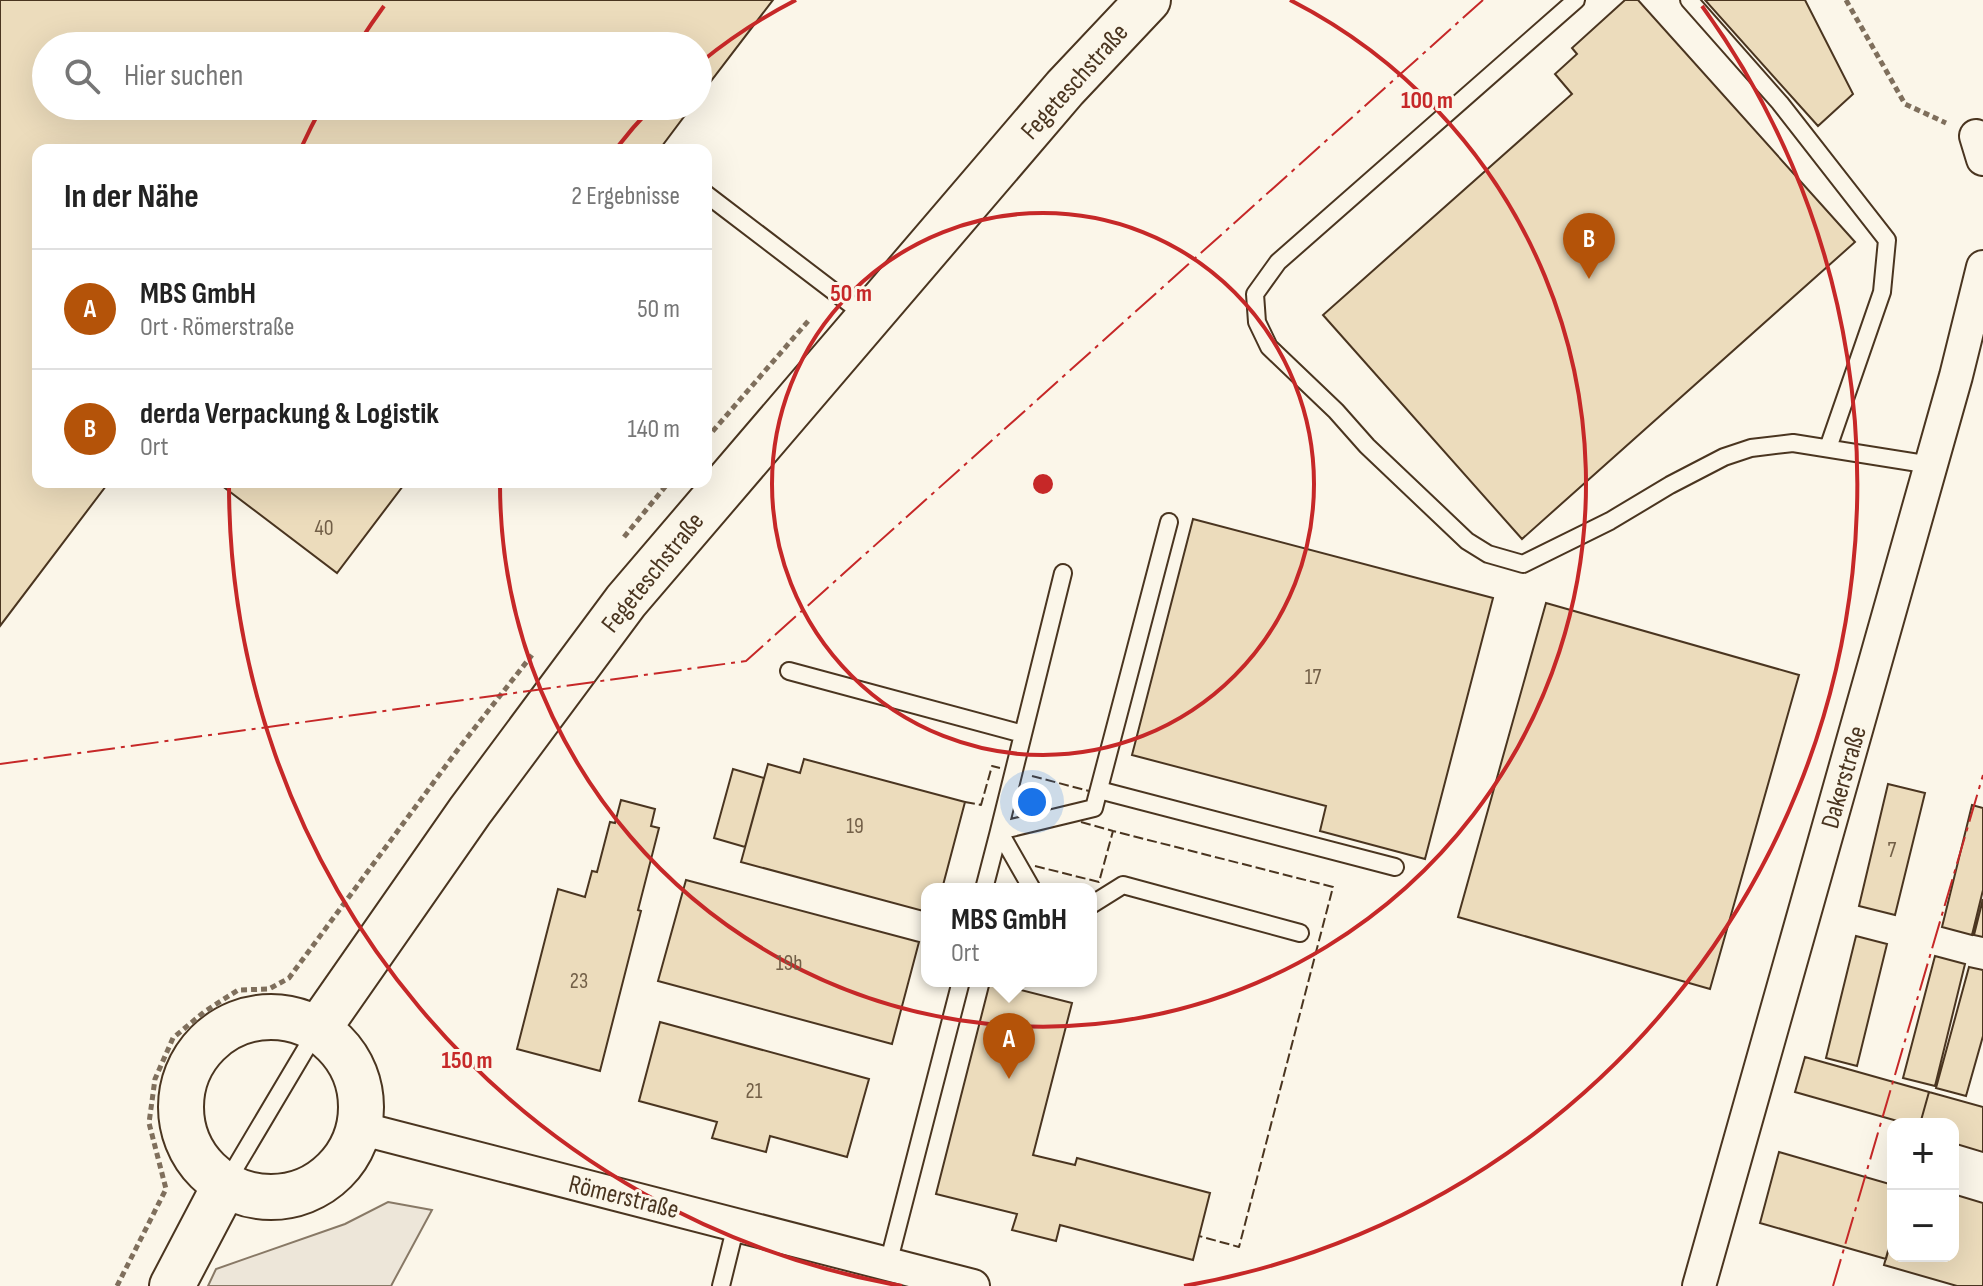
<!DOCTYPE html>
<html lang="de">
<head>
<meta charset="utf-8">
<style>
  :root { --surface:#fff; --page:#f2f2f2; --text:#222; --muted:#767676; --line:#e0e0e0; --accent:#b45309 }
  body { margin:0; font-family:"Sofia Sans Condensed",sans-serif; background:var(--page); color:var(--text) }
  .controls { position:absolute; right:24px; bottom:24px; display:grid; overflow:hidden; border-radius:16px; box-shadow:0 8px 32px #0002 }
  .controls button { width:72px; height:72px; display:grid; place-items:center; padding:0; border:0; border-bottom:2px solid var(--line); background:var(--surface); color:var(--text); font:40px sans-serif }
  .you { position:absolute; left:1032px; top:802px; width:28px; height:28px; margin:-20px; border:6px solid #fff; border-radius:50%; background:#1a73e8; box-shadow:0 0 0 12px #1a73e833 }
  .badge { display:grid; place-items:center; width:52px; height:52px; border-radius:50%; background:var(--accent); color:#fff; font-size:26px; font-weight:700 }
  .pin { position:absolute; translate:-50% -66px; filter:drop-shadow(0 2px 4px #0008) }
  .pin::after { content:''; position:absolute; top:42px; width:28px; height:24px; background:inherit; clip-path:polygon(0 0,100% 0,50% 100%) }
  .popup { position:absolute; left:921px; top:883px; width:176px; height:104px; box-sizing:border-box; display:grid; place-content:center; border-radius:16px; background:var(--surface); filter:drop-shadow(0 2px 6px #0005); font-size:26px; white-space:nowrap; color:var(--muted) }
  .popup b { font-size:30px; color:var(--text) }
  .popup::after { content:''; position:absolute; left:50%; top:100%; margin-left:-16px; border:16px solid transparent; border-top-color:var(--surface) }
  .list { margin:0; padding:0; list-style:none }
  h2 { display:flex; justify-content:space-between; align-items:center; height:104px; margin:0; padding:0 32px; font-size:34px }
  h2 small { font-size:26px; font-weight:400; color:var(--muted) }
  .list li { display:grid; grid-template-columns:52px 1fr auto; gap:24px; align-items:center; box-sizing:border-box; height:120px; padding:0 32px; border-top:2px solid var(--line) }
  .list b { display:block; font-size:30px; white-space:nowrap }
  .list p { margin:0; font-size:26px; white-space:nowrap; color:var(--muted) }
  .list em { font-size:26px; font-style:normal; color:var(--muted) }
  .icon { flex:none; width:44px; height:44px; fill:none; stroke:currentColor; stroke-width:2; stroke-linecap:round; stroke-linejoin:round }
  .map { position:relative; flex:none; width:1983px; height:1286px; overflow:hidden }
  .search { position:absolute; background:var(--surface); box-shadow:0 8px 32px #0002; left:32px; top:32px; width:680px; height:88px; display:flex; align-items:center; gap:20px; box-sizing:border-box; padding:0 28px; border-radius:44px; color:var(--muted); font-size:30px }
  .panel { position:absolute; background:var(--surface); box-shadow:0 8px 32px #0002; left:32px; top:144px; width:680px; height:344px; border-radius:16px }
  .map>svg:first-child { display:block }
  .green { fill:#ede6d9; stroke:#887966; stroke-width:2 }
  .building { fill:#ecdcbc; stroke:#4a3520; stroke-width:2 }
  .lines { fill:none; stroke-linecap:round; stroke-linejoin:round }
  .lane-casing { stroke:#4a3520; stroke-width:20 }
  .street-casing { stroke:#4a3520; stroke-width:36 }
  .secondary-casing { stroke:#4a3520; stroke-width:48 }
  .path { stroke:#7f6f5c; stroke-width:5; stroke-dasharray:6 4; stroke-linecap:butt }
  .lane { stroke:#fbf6e9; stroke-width:16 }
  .street { stroke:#fbf6e9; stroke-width:32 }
  .secondary { stroke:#fbf6e9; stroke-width:44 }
  .fence { stroke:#4a3520; stroke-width:2; stroke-dasharray:10 4; stroke-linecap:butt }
  .power { stroke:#c62828; stroke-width:2; stroke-dasharray:28 6 4 6; stroke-linecap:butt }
  .ring { fill:none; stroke:#c62828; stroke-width:4 }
  .labels { text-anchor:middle; stroke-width:6; stroke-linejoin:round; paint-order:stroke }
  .number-label { font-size:22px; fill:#725f47 }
  .street-label { font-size:26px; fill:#4a3520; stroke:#fbf6e9 }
  .centre { fill:#c62828; stroke:#fbf6e9; stroke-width:4 }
  .ring-label { font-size:24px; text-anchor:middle; font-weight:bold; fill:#c62828; stroke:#fbf6e9; stroke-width:6; stroke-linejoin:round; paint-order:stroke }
</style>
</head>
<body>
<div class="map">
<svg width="1983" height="1286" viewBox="0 0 1983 1286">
  <rect width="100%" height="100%" fill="#fbf6e9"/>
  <path class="green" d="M 388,1202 L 432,1210 L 391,1286 L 208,1286 L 216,1269 L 345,1224 Z"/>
  <path class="building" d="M 0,0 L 773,0 L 698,98 L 698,46 L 46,46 L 46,106 L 692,106 L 659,150 L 38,150 L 38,482 L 109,482 L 0,626 Z
    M 1625,0 L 1638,0 L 1855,242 L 1522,539 L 1323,315 L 1572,94 L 1555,74 L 1577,54 L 1572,48 Z
    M 1705,0 L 1805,0 L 1853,94 L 1818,126 Z
    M 217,482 L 406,482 L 337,573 Z
    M 1193,519 L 1493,598 L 1425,859 L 1320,831 L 1326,806 L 1132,755 Z
    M 1546,603 L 1799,675 L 1710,989 L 1458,917 Z
    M 804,759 L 965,802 L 942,889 L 927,889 L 927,912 L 741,862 L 768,764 L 800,773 Z
    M 733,769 L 764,778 L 745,847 L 714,838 Z
    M 1888,784 L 1925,793 L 1895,915 L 1859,906 Z
    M 621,800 L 655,809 L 651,826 L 659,828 L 638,910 L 641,911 L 600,1071 L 517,1049 L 558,889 L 585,897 L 592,871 L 597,872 L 610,822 L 615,823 Z
    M 1972,805 L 1983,808 L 1983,890 L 1972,935 L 1942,927 Z
    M 686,880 L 919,942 L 892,1044 L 658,981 Z
    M 1983,899 L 1983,937 L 1974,935 Z
    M 1856,936 L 1887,944 L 1857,1066 L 1826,1058 Z
    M 1935,956 L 1965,964 L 1935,1086 L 1903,1078 Z
    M 1969,967 L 1983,970 L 1983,1036 L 1966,1096 L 1936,1088 Z
    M 990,982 L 1072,1003 L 1033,1155 L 1075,1165 L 1077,1158 L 1210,1193 L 1193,1260 L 1060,1225 L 1056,1241 L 1012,1230 L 1017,1214 L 936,1194 Z
    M 660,1022 L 869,1079 L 847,1157 L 770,1136 L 766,1152 L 712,1138 L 717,1122 L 639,1101 Z
    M 1805,1057 L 1929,1092 L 1920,1124 L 1908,1124 L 1795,1092 Z
    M 1929,1092 L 1983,1107 L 1983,1152 L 1953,1143 L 1953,1124 L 1920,1124 Z
    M 1779,1152 L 1893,1185 L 1893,1233 L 1886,1259 L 1760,1223 Z
    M 1953,1194 L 1983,1203 L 1983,1286 L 1957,1286 L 1884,1265 L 1893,1233 L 1893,1256 L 1953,1256 Z"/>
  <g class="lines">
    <defs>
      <path id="lane" d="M 1576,0 L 1278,262 L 1255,294 L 1257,322 L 1269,347 L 1336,411 L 1367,446 L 1467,541 L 1488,554 L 1523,564 L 1610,521 L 1670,485 L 1724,457 L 1751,448 L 1793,443 L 1931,465
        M 1689,0 L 1780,103 L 1887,240 L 1882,292 L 1828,448
        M 706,194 L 866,316
        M 1063,573 L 999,831 L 1094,808 L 1169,522
        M 789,671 L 1023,734
        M 1099,790 L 1395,867
        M 999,831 L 1032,889
        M 984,889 L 999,831
        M 1091,905 L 1123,885 L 1300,933
        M 225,1185 L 317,1030
        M 888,1264 L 961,981
        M 721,1286 L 736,1225"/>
      <path id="street" d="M 1976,136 L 1983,159
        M 359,1128 L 973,1286
        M 1699,1286 L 1956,376 L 1983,267"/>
      <path id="secondary" d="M181 1107a90 90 0 1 1 180 0a90 90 0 1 1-180 0Z
        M 318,1029 L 470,811 L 626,601 L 1065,88 L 1148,0
        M 172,1286 L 225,1185"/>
    </defs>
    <use href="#lane" class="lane-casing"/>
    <use href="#street" class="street-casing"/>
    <use href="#secondary" class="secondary-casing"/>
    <path class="path" d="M 1846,0 L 1905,104 L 1946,123
      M 706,439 L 809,320
      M 624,537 L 669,482
      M 117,1286 L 166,1189 L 149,1123 L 155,1079 L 173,1038 L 204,1012 L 238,990 L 269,989 L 289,978 L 459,748 L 532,655"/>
    <use href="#lane" class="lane"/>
    <use href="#street" class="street"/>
    <use href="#secondary" class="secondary"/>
    <path class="fence" d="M 1032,776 L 1089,791
      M 965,802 L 981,805 L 992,766 L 1000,768
      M 1081,822 L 1113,831
      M 1035,866 L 1099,882 L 1113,831 L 1333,887 L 1239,1247 L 1199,1236"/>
    <path class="power" d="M 0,764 L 746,661 L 1483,0
      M 1833,1286 L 1983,775"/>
  </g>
  <g class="ring">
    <circle cx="1043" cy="484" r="271"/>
    <path d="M615 150A543 543 0 0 1 652 107M701 62A543 543 0 0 1 796 0M1290 0A543 543 0 1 1 500 484"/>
    <path d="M902 1286A814 814 0 0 1 229 484M302 146A814 814 0 0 1 321 108M360 41A814 814 0 0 1 384 6M1702 6A814 814 0 0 1 1184 1286"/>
  </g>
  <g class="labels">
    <g class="number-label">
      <text x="324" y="535">40</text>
      <text x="1313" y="684">17</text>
      <text x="855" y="833">19</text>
      <text x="1892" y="857">7</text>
      <text x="789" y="970">19b</text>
      <text x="579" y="988">23</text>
      <text x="754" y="1098">21</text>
    </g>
    <g class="street-label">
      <text transform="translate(1074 81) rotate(-48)" y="9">Fegeteschstraße</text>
      <text transform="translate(652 572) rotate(-51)" y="9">Fegeteschstraße</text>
      <text transform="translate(1843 777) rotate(-74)" y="9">Dakerstraße</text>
      <text transform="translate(624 1196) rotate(14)" y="9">Römerstraße</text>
    </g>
  </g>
  <circle cx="1043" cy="484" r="12" class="centre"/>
  <g class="ring-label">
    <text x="1427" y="108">100 m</text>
    <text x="851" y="301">50 m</text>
    <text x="467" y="1068">150 m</text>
  </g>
</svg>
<div class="controls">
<button>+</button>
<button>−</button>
</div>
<div class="you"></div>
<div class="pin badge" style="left:1009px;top:1079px">A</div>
<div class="popup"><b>MBS GmbH</b>Ort</div>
<div class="pin badge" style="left:1589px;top:279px">B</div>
<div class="search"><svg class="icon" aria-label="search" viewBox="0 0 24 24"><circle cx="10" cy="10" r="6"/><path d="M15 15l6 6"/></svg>Hier suchen</div>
<section class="panel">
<h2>In der Nähe<small>2 Ergebnisse</small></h2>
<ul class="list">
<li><span class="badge">A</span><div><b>MBS GmbH</b><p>Ort · Römerstraße</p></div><em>50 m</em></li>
<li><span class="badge">B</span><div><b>derda Verpackung &amp; Logistik</b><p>Ort</p></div><em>140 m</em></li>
</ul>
</section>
</div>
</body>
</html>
